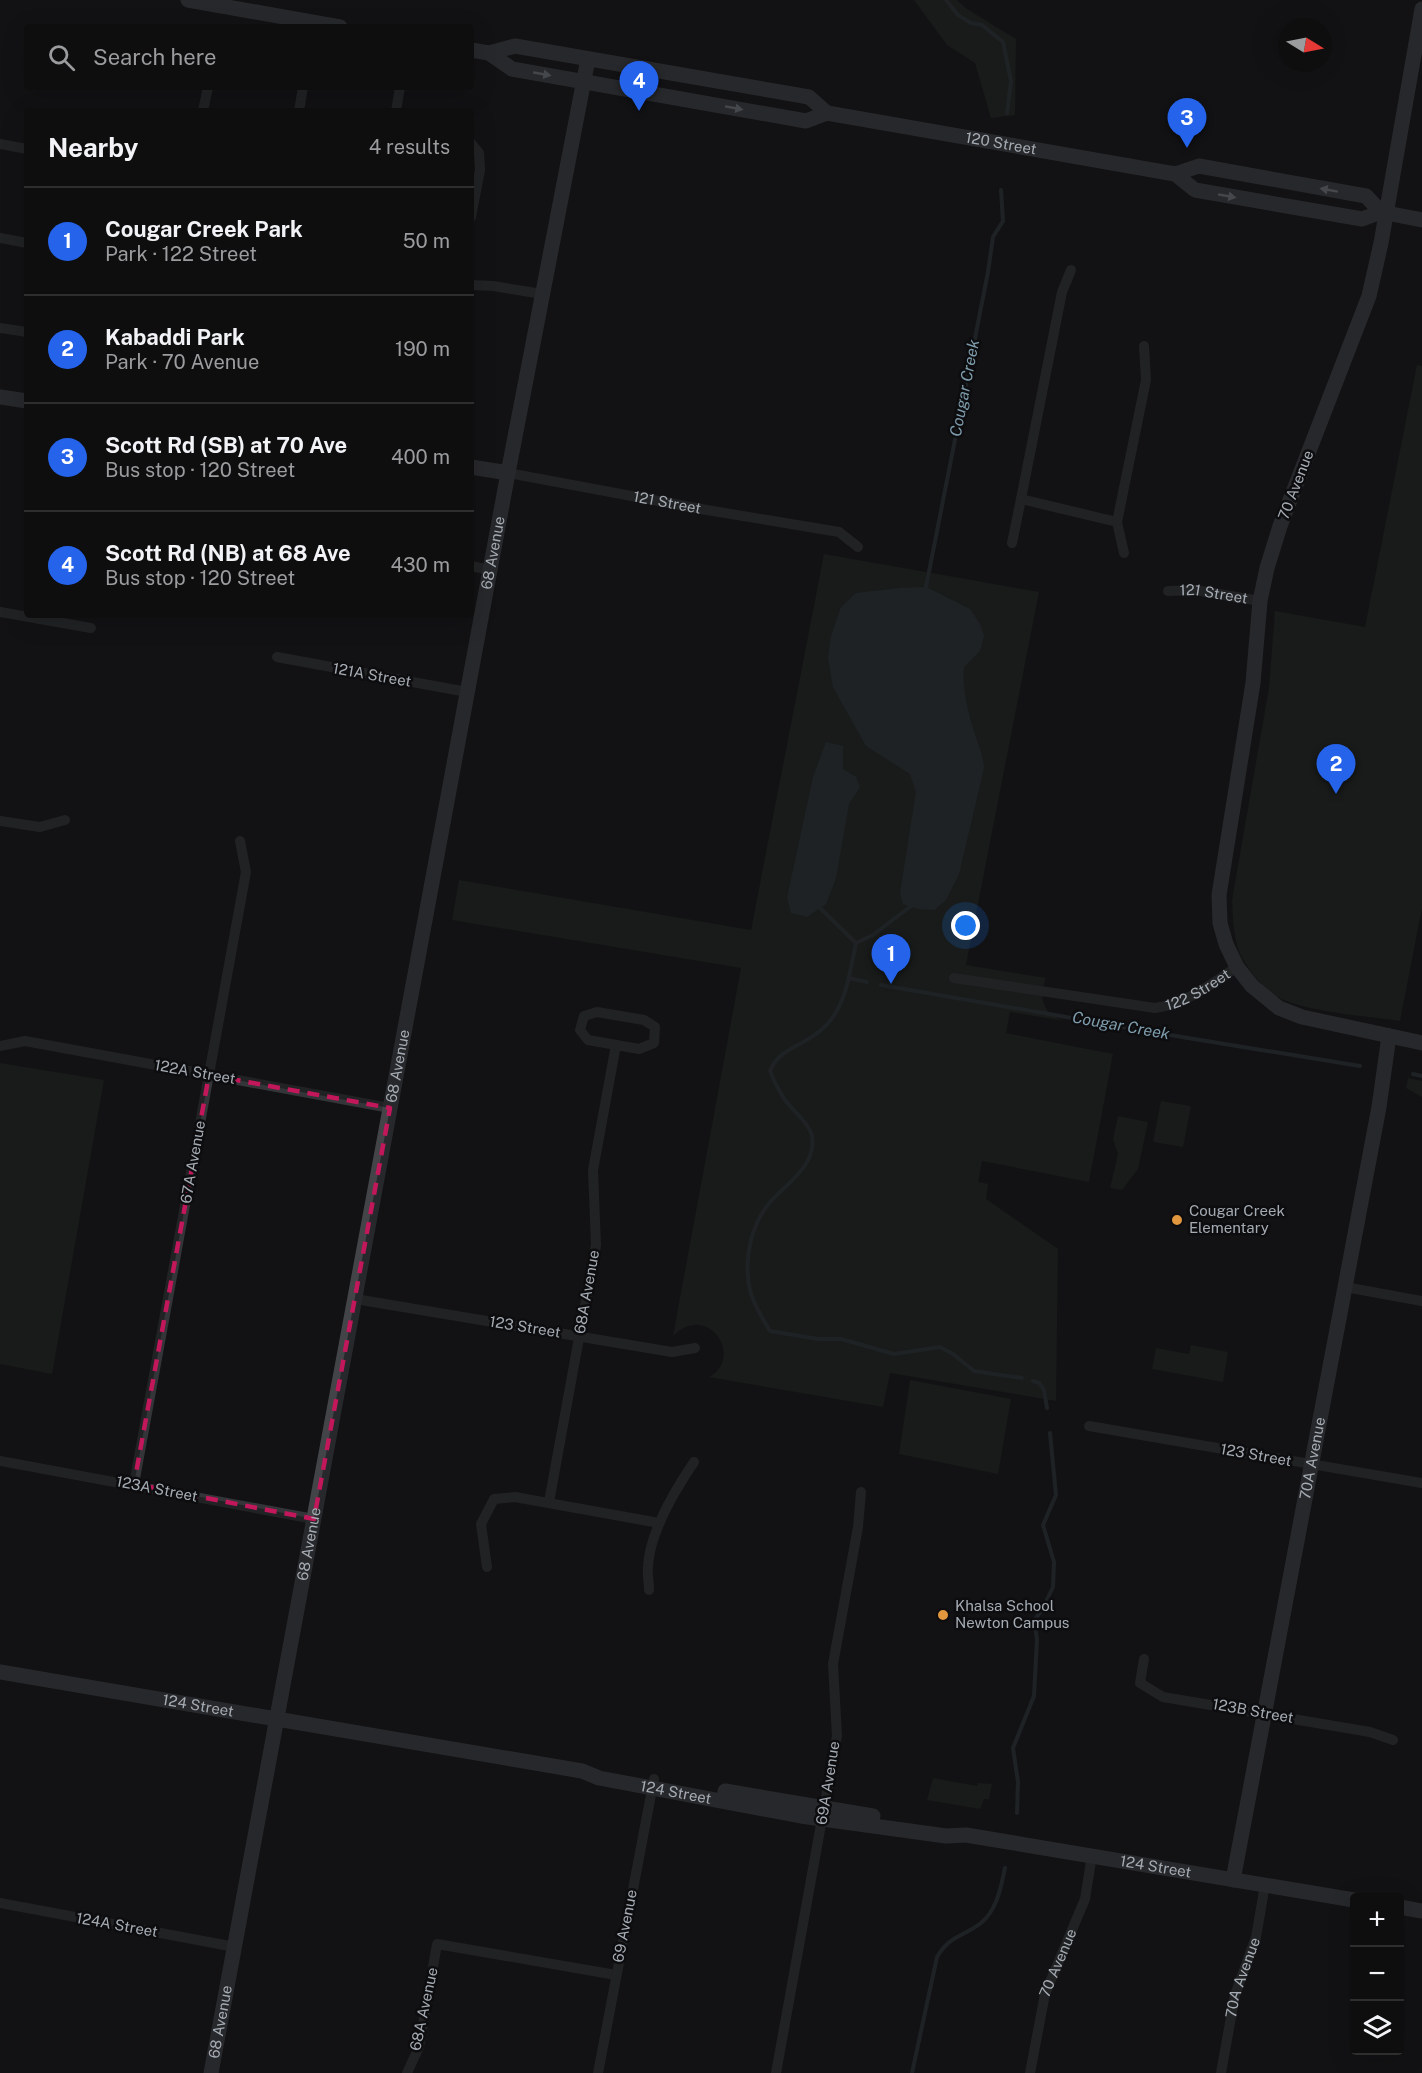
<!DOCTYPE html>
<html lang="en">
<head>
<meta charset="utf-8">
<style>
  :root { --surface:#0e0e0f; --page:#1c1c1d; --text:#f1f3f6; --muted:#9b9c9e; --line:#2e2e2f; --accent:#2563eb }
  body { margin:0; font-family:"Public Sans",sans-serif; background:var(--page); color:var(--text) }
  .controls { position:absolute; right:18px; bottom:18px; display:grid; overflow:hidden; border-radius:6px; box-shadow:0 6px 24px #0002 }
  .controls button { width:54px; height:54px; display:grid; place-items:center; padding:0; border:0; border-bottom:2px solid var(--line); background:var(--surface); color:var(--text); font:30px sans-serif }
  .compass { position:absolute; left:1278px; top:18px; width:54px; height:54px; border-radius:50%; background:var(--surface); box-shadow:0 6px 24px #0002; rotate:100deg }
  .you { position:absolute; left:966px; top:926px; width:21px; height:21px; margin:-15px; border:4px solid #fff; border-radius:50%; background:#1a73e8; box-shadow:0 0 0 9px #1a73e833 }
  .badge { display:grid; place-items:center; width:39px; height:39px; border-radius:50%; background:var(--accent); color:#fff; font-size:20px; font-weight:700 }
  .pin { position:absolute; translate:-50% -50px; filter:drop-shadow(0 2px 3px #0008) }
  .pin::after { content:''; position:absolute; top:32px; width:21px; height:18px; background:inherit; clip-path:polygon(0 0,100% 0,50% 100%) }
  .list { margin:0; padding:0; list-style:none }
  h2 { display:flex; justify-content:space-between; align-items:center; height:78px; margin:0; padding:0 24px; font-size:26px }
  h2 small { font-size:20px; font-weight:400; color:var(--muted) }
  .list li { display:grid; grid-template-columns:39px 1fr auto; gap:18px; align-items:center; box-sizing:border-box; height:108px; padding:0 24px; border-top:2px solid var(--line) }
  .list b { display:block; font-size:22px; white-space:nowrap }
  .list p { margin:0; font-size:20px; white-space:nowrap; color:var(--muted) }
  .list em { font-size:20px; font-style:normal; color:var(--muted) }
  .icon { flex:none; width:33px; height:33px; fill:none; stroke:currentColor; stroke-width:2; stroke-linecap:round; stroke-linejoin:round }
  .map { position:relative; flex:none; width:1422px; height:2073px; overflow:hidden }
  .search { position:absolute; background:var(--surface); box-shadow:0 6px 24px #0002; left:24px; top:24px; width:450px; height:66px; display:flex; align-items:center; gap:15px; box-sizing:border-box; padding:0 21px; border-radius:6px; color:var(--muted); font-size:22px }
  .panel { position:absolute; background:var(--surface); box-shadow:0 6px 24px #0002; left:24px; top:108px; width:450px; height:510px; border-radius:6px }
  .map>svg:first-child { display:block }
  .green { fill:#1f261f }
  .water { fill:#2d363b }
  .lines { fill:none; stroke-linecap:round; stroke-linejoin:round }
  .stream { stroke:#2d363b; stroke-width:4 }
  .street { stroke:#343538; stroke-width:10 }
  .secondary { stroke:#424448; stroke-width:15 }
  .oneway { fill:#82878e }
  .marked { fill:none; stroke:#c2185b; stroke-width:4.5; stroke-dasharray:12 8; stroke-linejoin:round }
  .poi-dot { fill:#e1973d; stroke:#0d0d0f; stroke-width:2 }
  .labels { text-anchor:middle; stroke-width:5; stroke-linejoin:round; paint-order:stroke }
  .street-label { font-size:15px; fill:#a5abb3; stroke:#0d0d0f }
  .poi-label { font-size:15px; fill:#a5abb3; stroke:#0d0d0f; text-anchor:start }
  .water-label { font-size:16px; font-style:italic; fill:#7e9cac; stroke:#0d0d0f }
</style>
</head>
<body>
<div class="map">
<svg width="1422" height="2073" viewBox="0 0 1422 2073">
  <rect width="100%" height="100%" fill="#121214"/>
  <path class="green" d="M 914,0 L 957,0 L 967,9 L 1016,39 L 1015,115 L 991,118 L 975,63 L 947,45 Z
    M 1417,365 L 1422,366 L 1422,908 L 1400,1021 C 1368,1016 1298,1012 1273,994 C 1260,985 1245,966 1239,951 C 1233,935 1233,917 1232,900 L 1269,688 L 1275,611 L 1365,627 Z
    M 824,554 L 1039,592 L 966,965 L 1046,978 C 1038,998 1043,1015 1065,1021 L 1010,1012 L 1006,1033 L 1113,1054 L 1089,1182 L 982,1161 L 978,1182 L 988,1184 L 986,1199 L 1058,1249 L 1056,1401 L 890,1373 L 883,1407 L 709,1377 C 745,1358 708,1301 673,1336 L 741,968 L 452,920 L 459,880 L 751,930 Z
    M 0,1063 L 104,1080 L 52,1374 L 0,1364 Z
    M 1408,1078 L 1422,1081 L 1422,1097 L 1406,1088 Z
    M 1161,1101 L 1191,1106 L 1183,1147 L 1153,1142 Z
    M 1118,1116 L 1148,1122 L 1138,1169 L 1122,1190 L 1110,1188 L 1118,1154 L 1113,1139 Z
    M 1191,1345 L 1228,1352 L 1223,1382 L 1152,1369 L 1156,1348 L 1189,1354 Z
    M 910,1380 L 1011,1399 L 998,1474 L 899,1454 Z
    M 933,1778 L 977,1786 L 978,1783 L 992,1784 L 989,1799 L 984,1799 L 980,1809 L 927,1800 Z"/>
  <path class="water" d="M 926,587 L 970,609 L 980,624 L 984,636 L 980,651 L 964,667 C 962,687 967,708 973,728 C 977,742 983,753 984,768 L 959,874 L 946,900 L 934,910 L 918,909 L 903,904 L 900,893 L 916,792 L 910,774 L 866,746 L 833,687 L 828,658 L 831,636 L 841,607 L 856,593 L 900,588 Z
    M 826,742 L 843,746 L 843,769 L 856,777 L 860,787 L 849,804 L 836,878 L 826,904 L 807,917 L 791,913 L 787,898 L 813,777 Z"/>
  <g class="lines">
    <path class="stream" d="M 946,0 L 958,15 L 971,23 L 982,25 L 1003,42 L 1011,81 L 1007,113
      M 926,587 L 988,272 L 993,237 L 1003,221 L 1001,190
      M 820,908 L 856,943 C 849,976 846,1013 816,1034 C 799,1047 778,1050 770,1071 C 774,1081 779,1091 785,1100 C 793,1111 809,1123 812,1136 C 817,1164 788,1183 772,1200 C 751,1223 743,1259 750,1290 C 753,1304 763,1319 770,1331 L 818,1339 L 841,1339 L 894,1354 L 940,1347 L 953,1354 L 974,1371 L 1022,1378
      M 856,943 L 873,935 L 911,906
      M 849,978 L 867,982
      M 881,985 L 1182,1037 L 1360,1066
      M 1413,1074 L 1422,1076
      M 1033,1381 L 1039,1383 L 1044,1390 L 1047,1408
      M 1017,1813 L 1018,1782 L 1013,1748 L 1034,1696 L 1037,1639 L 1034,1621 L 1043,1608 L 1053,1587 L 1054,1562 L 1043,1525 L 1056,1495 L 1050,1433
      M 912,2073 L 937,1957 C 950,1935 963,1937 981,1923 C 997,1910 1001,1887 1005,1868"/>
    <g class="street">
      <path d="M 203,111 L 208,87"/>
      <path d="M 299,111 L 303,87"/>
      <path d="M 396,111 L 400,87"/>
      <path d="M 471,143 L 479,153 L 480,170 L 471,217"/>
      <path d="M 0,144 L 27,149"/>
      <path d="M 0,238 L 27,243"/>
      <path d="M 1071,270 L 1062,292 L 1021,499 L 1117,522 L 1124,553"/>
      <path d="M 471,285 L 493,286 L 542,294"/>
      <path d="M 0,328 L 27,332"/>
      <path id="s1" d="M 508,473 L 701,509 L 839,532 L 858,547"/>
      <path d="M 1117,522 L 1146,380 L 1144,346"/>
      <path d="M 1012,543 L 1021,499"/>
      <path d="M 471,566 L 490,570"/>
      <path id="s2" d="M 1168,591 L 1195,590 L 1260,601"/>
      <path d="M 0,612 L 91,628"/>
      <path d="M 277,657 L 467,692"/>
      <path d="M 0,821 L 40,827 L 65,820"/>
      <path id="s3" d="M 954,978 L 1155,1008 C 1186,1004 1211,984 1237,967"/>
      <path d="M 597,1012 L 644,1020 L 655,1027 L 654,1043 L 639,1049 L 588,1040 L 580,1030 L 584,1016 Z"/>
      <path d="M 0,1046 L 25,1041 L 390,1108"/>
      <path d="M 1345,1287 L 1422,1301"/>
      <path d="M 355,1299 L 672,1352 L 695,1348"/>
      <path d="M 1089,1426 L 1422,1483"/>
      <path d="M 0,1461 L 314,1519"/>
      <path d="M 134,1484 L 246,872 L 240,841"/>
      <path d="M 549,1502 L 596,1245 L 593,1170 L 616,1045"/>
      <path d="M 487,1567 L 481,1524 L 494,1499 L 515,1497 L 659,1523"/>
      <path d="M 649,1590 C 649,1582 647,1574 648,1566 C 650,1531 675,1490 694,1462"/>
      <path d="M 1144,1659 L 1140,1683 L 1163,1697 L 1370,1732 L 1393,1740"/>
      <path d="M 0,1903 L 235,1947"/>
      <path d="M 407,2073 L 419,2047 L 437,1944 L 616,1975"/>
      <path d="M 598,2073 L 654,1779"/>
      <path d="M 776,2073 L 837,1736 L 833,1664 L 858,1527 L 861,1492"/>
      <path id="s4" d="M 1030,2073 L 1045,1994 L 1085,1899 L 1092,1855"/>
      <path id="s5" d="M 1221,2073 L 1235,1995 L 1256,1937 L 1265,1885"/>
    </g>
    <g class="secondary">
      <path d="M 188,0 L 340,27"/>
      <path d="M 1422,9 L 1381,243 L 1369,296 L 1280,526 L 1267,568 L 1260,601 L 1253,683 L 1219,895 L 1220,923 L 1226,944 L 1237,967 L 1252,986 L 1279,1008 L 1302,1017 L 1422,1043"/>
      <path id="s6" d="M 471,50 L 489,53 L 512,69 L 806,121 L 827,113 L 1175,174 L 1199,166 L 1366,196 L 1381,212"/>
      <path d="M 489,53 L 515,46 L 809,97 L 827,113"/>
      <path d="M 1175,174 L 1195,190 L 1362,219 L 1381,212 L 1422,220"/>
      <path d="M 0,397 L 27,401"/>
      <path d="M 471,467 L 508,473"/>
      <path id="s7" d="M 0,1672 L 582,1771 L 599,1778 L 801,1816 L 946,1836 L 966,1835 L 1354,1900"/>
      <path d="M 725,1791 L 873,1816"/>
      <path id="s8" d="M 1233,1880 L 1379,1107 L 1389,1036"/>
      <path d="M 1400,1907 L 1422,1911"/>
      <path id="s9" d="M 211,2073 L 508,473 L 588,59"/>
    </g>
  </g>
  <defs><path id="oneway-solid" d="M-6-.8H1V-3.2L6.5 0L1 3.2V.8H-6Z" transform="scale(1.5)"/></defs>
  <g class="oneway">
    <use href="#oneway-solid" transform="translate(542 74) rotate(10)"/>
    <use href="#oneway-solid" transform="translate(734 108) rotate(10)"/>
    <use href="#oneway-solid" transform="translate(1329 190) rotate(-170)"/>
    <use href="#oneway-solid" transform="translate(1227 196) rotate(10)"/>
  </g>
  <path d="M0 0H1422V2073H0ZM 209,1075 L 390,1108 L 314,1519 L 134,1484 Z" fill="#121214" fill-opacity=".55" fill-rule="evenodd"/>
  <path class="marked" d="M 209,1075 L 390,1108 L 314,1519 L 134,1484 Z"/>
  <g class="poi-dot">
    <circle cx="1177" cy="1220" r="6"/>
    <circle cx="943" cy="1615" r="6"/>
  </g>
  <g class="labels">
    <g class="street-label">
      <text dy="5" stroke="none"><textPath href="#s6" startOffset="544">120 Street</textPath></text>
      <text transform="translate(1296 485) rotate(-69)" y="5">70 Avenue</text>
      <text dy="5" stroke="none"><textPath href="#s1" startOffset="162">121 Street</textPath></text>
      <text dy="5" stroke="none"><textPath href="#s9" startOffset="1546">68 Avenue</textPath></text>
      <text dy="5" stroke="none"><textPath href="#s2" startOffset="46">121 Street</textPath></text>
      <text transform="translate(372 675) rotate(10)" y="5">121A Street</text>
      <text dy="5" stroke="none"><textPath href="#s3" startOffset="250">122 Street</textPath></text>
      <text dy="5" stroke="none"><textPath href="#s9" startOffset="1024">68 Avenue</textPath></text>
      <text transform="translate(195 1072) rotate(10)" y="5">122A Street</text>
      <text transform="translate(193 1162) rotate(-80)" y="5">67A Avenue</text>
      <text transform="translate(587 1292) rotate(-80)" y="5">68A Avenue</text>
      <text transform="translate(525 1327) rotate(9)" y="5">123 Street</text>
      <text transform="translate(1256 1455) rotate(10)" y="5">123 Street</text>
      <text dy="5" stroke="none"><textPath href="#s8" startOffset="429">70A Avenue</textPath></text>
      <text transform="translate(157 1489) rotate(11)" y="5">123A Street</text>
      <text dy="5" stroke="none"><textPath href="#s9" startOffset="538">68 Avenue</textPath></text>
      <text dy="5" stroke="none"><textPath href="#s7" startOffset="201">124 Street</textPath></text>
      <text transform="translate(1253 1711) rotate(10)" y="5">123B Street</text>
      <text transform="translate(828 1783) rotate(-81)" y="5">69A Avenue</text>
      <text dy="5" stroke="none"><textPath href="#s7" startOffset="687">124 Street</textPath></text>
      <text dy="5" stroke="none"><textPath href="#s7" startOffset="1173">124 Street</textPath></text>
      <text transform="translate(117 1925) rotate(10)" y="5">124A Street</text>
      <text transform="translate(625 1926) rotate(-79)" y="5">69 Avenue</text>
      <text dy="5" stroke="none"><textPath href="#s4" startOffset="114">70 Avenue</textPath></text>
      <text dy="5" stroke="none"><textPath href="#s5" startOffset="98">70A Avenue</textPath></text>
      <text transform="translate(424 2009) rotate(-78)" y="5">68A Avenue</text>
      <text dy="5" stroke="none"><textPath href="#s9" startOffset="52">68 Avenue</textPath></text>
    </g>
    <g class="poi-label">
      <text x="1189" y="1216">Cougar Creek<tspan x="1189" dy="17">Elementary</tspan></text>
      <text x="955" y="1611">Khalsa School<tspan x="955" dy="17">Newton Campus</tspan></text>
    </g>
    <g class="water-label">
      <text transform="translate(964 388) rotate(-79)" y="6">Cougar Creek</text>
      <text transform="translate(1121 1025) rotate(10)" y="6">Cougar Creek</text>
    </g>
  </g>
</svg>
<div class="controls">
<button>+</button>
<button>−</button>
<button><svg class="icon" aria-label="layers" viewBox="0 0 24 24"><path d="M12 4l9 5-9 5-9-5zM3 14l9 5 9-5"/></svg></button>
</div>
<svg class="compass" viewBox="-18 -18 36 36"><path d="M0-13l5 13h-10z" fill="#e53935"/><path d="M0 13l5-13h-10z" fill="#9b9c9e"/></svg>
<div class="you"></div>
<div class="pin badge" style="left:891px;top:984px">1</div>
<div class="pin badge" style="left:1336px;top:794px">2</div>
<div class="pin badge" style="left:1187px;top:148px">3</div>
<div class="pin badge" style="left:639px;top:111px">4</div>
<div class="search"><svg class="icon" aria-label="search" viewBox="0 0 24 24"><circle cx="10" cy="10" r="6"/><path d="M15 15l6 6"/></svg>Search here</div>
<section class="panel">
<h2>Nearby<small>4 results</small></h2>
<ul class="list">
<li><span class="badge">1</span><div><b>Cougar Creek Park</b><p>Park · 122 Street</p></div><em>50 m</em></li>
<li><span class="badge">2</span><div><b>Kabaddi Park</b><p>Park · 70 Avenue</p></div><em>190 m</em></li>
<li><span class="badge">3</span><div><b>Scott Rd (SB) at 70 Ave</b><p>Bus stop · 120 Street</p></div><em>400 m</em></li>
<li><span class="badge">4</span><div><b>Scott Rd (NB) at 68 Ave</b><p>Bus stop · 120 Street</p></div><em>430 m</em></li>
</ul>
</section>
</div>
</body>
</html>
